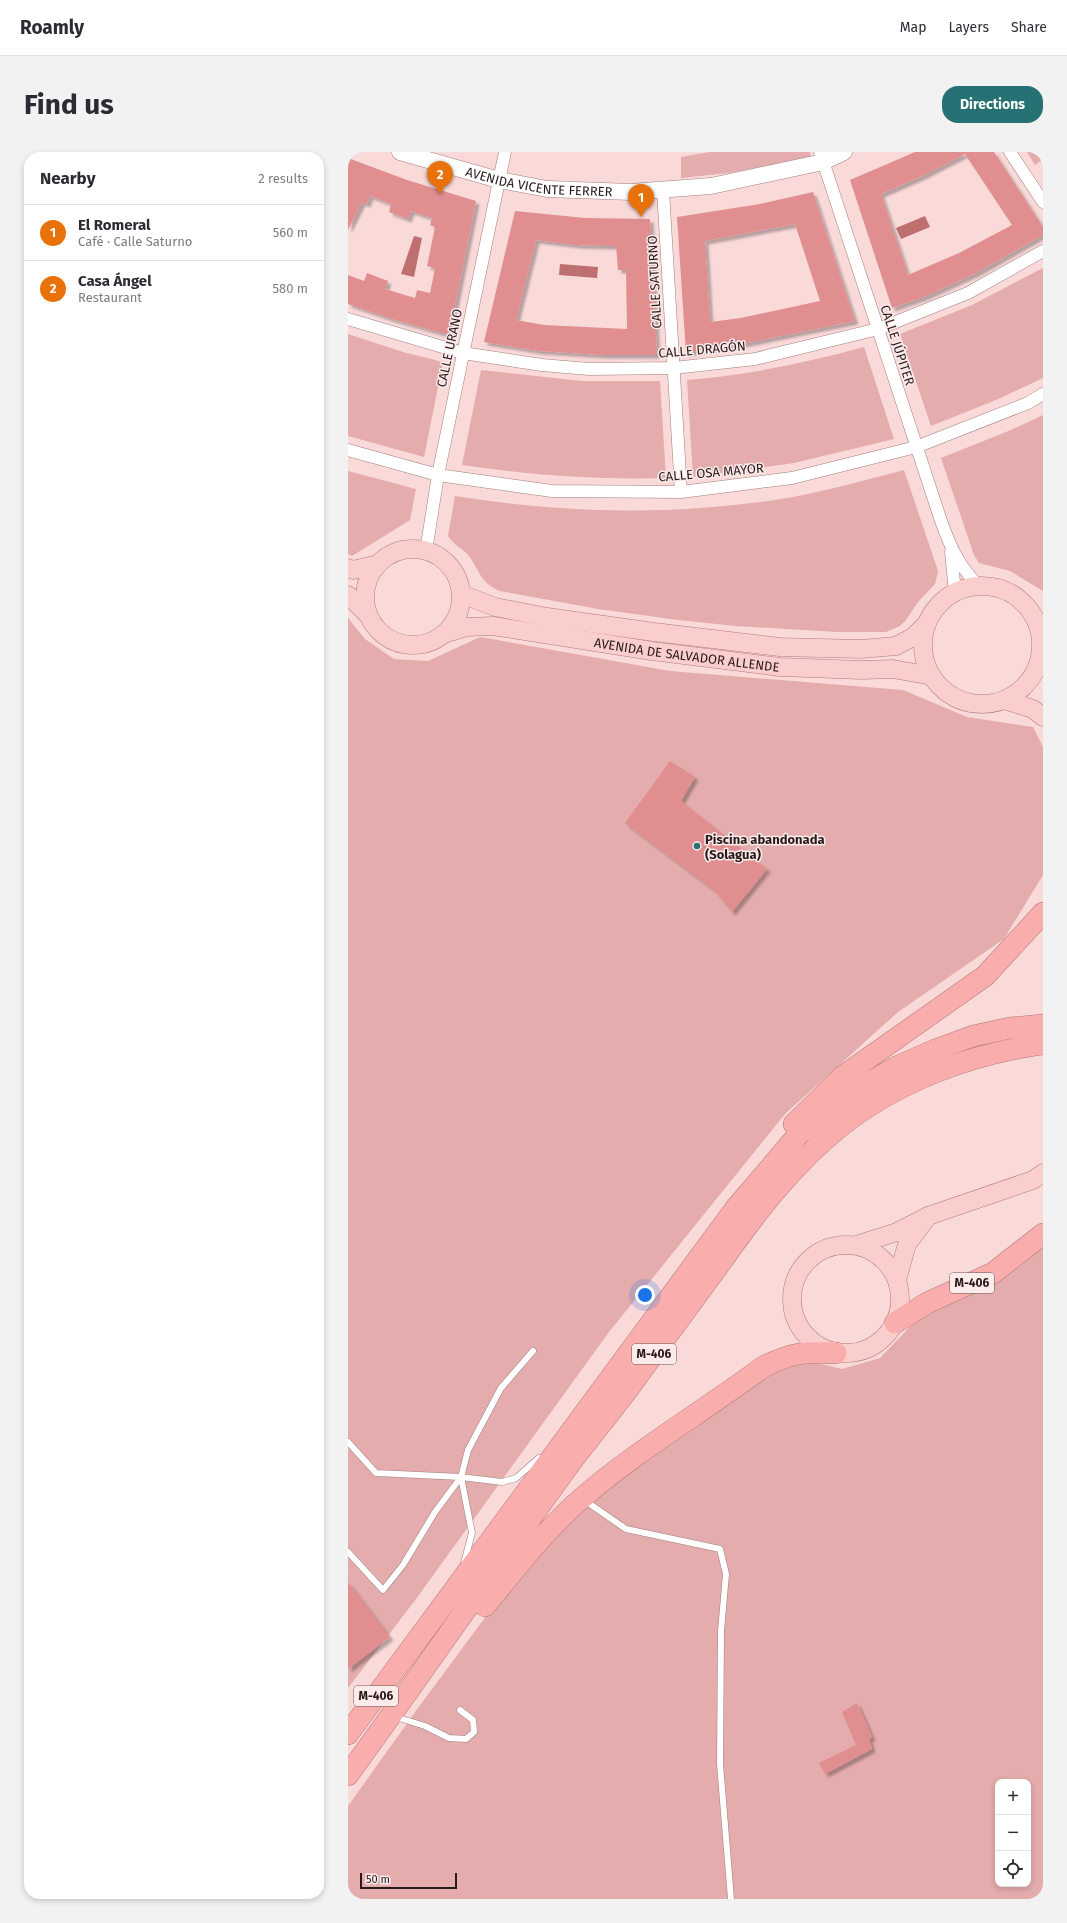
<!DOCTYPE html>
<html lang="en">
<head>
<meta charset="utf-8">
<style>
  :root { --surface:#fff; --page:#f2f2f3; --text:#2b2b33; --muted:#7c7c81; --line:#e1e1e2; --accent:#267174 }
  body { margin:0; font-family:"Fira Sans",sans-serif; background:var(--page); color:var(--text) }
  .controls { position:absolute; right:12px; bottom:12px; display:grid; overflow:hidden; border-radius:8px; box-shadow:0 2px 6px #0003 }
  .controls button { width:36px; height:36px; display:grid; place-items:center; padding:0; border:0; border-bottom:1px solid var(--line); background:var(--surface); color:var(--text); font:20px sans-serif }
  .scale { position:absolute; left:12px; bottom:10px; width:97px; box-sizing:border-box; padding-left:4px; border:2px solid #281a1a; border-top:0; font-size:11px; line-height:14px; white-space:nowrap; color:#281a1a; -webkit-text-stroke:3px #fcebeb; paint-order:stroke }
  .you { position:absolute; left:297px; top:1143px; width:14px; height:14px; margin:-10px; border:3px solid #fff; border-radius:50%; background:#1a73e8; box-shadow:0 0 0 6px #1a73e833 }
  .badge { display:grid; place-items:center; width:26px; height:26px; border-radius:50%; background:var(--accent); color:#fff; font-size:13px; font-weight:700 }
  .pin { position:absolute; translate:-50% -33px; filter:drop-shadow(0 1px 2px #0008) }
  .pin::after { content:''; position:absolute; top:21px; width:14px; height:12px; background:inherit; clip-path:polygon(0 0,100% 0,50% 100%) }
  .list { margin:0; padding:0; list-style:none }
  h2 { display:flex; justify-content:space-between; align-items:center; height:52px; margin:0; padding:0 16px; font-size:17px }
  h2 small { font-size:13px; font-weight:400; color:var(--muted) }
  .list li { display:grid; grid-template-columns:26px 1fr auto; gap:12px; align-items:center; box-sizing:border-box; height:56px; padding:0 16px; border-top:1px solid var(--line) }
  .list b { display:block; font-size:15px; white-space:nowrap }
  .list p { margin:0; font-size:13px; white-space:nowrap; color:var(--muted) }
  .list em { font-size:13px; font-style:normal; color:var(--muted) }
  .icon { flex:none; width:22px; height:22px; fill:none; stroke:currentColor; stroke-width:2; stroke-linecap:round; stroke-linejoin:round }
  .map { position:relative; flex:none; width:695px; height:1747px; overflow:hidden; border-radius:16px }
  header { display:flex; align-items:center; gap:24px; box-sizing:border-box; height:56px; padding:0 20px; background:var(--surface); border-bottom:1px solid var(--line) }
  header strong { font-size:19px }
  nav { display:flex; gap:22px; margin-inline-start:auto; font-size:14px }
  .intro { display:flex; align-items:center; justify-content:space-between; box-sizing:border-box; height:96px; padding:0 24px }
  h1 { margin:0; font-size:28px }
  .button { padding:10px 18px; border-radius:16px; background:var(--accent); color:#fff; font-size:14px; font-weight:700 }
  main { display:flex; gap:24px; padding:0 24px }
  aside { flex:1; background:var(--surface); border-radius:16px; box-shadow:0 2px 6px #0003 }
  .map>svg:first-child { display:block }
  .green { fill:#e4acac; fill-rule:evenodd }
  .water { fill:#be7071 }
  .building { fill:#e08e8f; fill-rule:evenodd; filter:url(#shadow) }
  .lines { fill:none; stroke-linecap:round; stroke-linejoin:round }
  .lane-casing { stroke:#a37e7e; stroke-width:7 }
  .street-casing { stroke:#a37e7e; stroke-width:13 }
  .secondary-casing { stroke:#a37e7e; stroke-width:17 }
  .primary-casing { stroke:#b07a7a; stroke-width:19 }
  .highway-casing { stroke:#b07a7a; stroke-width:22 }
  .lane { stroke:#fff; stroke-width:6 }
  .street { stroke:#fff; stroke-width:12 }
  .secondary { stroke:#fff; stroke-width:16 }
  .primary { stroke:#fbcece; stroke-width:18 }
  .highway { stroke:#f9adad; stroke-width:21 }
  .poi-dot { fill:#267174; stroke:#fcebeb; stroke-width:1.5 }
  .labels { text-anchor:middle; stroke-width:3; stroke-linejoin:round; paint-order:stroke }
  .shield { fill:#fcebeb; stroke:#685959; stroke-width:1 }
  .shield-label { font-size:12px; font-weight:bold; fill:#281a1a }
  .street-label { font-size:13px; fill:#281a1a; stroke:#fcebeb }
  .poi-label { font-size:13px; font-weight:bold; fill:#281a1a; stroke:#fcebeb; text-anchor:start }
</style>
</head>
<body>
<header>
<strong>Roamly</strong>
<nav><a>Map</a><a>Layers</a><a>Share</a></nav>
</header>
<div class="intro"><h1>Find us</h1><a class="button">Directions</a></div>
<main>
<aside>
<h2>Nearby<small>2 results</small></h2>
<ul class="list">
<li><span class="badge" style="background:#e8710a">1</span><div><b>El Romeral</b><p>Café · Calle Saturno</p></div><em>560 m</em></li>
<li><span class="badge" style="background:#e8710a">2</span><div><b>Casa Ángel</b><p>Restaurant</p></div><em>580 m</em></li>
</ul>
</aside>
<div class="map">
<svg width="695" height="1747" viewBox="0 0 695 1747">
  <defs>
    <filter id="shadow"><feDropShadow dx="3.5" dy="3.5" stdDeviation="1" flood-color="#0004"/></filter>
  </defs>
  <rect width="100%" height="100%" fill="#fad9d9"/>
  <path class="green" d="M 362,0 L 462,0 L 463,5 L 381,21 L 333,26 L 333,5 Z
    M 679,0 L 695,0 L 695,7 L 687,13 Z
    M 695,116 L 695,226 L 648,248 L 583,274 L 552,182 L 624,153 Z
    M 0,182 L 55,200 L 95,210 L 76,305 L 0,284 Z
    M 516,195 L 546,287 L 446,311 L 345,325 L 339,228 C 399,223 458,211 516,195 Z
    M 133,218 L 234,229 L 312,229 L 318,326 C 249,328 182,323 114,313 Z
    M 695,263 L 695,439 L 662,419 L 631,411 L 626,403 L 593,306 L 663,278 Z
    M 556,318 L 590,419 L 587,432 L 571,449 L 557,469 L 552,474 L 538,480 L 489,480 L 388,474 L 330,468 L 250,457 L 152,439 C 132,431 132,419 121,404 C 115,397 105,392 100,384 L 107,344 C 214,361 320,364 427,348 C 471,341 514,329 556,318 Z
    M 0,319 L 68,337 L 62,368 L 4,404 L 0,402 Z
    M 0,466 L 17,487 L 46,507 L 80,509 L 132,485 L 322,519 L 555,538 L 619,565 L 685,575 L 695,595 L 695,723 L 656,787 L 550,860 L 437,962 L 261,1180 L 68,1447 L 0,1536 Z
    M 695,1092 L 695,1747 L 0,1747 L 0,1654 L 70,1556 L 170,1421 L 229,1358 L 414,1223 L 460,1209 L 494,1217 L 532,1206 L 578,1158 ZM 650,1630 L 680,1630 L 680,1732 L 650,1732 Z"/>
  <path class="water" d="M 577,64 L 582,75 L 553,87 L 548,76 Z
    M 66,84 L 74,86 L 66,125 L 53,122 Z
    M 212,112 L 250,115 L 249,126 L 211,123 Z"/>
  <path class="building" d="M 567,0 L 646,0 L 695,75 L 695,83 L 628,121 L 578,144 L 544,156 L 502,28 ZM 617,2 L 664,73 L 611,101 L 560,123 L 533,42 L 574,24 Z
    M 0,6 L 59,28 L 128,49 L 101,183 L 44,167 L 0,152 L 0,123 L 16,129 L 19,121 L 40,129 L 37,137 L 67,146 L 69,138 L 82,141 L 87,116 L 79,114 L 87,75 L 82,73 L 84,66 L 63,59 L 60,67 L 41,60 L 43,52 L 22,44 L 19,52 L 14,50 L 0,78 Z
    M 465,40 L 507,169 L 399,191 L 338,201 L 329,65 L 412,52 ZM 447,72 L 472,149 L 393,166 L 362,170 L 357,89 Z
    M 167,59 L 237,66 L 302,67 L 309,203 L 256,203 L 191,199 L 136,190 ZM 188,88 L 229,93 L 268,94 L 270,118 L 278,118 L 279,177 L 196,173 L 168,168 Z
    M 322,609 L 347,625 L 333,649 L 419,717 L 384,760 L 366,738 L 277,671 Z
    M 0,1430 L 42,1485 L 0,1517 Z
    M 509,1551 L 524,1585 L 521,1587 L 524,1597 L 477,1622 L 471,1611 L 508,1593 L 494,1560 Z"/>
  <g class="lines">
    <defs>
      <path id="lane" d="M 0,1290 L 28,1321 L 113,1325
        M 236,1348 L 278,1377 L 372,1397 L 378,1422 L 373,1479 L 372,1612 L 383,1747
        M 0,1400 L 35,1438 L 55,1413 L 87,1360 L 113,1325 L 120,1298 L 153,1236 L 185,1199
        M 116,1411 L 124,1381 L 113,1325 L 154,1330 L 168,1326 L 191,1306
        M 51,1566 L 77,1574 L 101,1586 L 118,1587 L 126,1580 L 125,1568 L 112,1558"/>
      <path id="street" d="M 472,0 L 593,369 C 603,396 610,413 630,433
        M 662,0 L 695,50
        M 315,38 L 333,340
        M 0,167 L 115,201 L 194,213 L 241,217 L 326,216 L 407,207 L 530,177 L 620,141 L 695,99
        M 0,298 L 90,323 L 204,339 L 333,340 L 444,326 L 568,295 L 680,251 L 695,242
        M 78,399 L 90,323 L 157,0
        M 603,400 L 607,440"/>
      <g id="secondary">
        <path id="s1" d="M 52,0 L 151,28 L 199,37 L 283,40 L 363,34 L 475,10 L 496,0"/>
      </g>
      <g id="primary">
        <circle cx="65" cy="445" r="48"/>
        <path d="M 0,416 L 5,418 L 30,412"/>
        <circle cx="634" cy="493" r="59"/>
        <path d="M 113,442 L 147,455 L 199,465 L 306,480 L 432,495 L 513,497 L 548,494 L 565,485 L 579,471"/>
        <path d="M 0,443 L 21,464"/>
        <path id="s2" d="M 96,482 L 119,475 L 145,474 L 304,499 L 432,515 L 514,518 L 545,517 L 584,524"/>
        <path d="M 656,548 L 685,557 L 695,565"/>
        <circle cx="498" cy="1147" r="54"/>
        <path d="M 508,1093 L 549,1080 L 580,1064 L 685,1028 L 695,1021"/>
        <path d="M 549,1128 L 559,1092 L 578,1067"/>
      </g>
      <path id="highway" d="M 446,972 L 495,924 L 637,824 L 695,761
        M 547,1171 L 579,1151 L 645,1121 L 695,1082
        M 137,1454 C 168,1416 197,1378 234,1346 C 291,1297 356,1259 415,1215 C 445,1200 455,1200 488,1201
        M 0,1582 L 387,1057 L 450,983 L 512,936 L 548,915 L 587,898 L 625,884 L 662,876 L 695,873
        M 0,1623 C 75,1520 146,1416 221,1313 C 245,1281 271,1251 294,1218 C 320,1183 345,1148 371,1113 C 407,1062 445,1012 494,973 C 552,928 623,902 695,892"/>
    </defs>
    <use href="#lane" class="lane-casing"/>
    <use href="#street" class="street-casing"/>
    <use href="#secondary" class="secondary-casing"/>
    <use href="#primary" class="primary-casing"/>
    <use href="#highway" class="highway-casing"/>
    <use href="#lane" class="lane"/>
    <use href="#street" class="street"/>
    <use href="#secondary" class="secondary"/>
    <use href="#primary" class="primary"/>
    <use href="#highway" class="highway"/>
  </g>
  <circle class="poi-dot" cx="349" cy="694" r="4"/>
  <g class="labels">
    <g class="shield">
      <rect x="602" y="1121" width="44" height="20" rx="3"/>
      <rect x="284" y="1192" width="44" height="20" rx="3"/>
      <rect x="6" y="1534" width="44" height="20" rx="3"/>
    </g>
    <g class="shield-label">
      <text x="624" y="1135">M-406</text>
      <text x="306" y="1206">M-406</text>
      <text x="28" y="1548">M-406</text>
    </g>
    <g class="street-label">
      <text dy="5" stroke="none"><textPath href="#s1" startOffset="143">AVENIDA VICENTE FERRER</textPath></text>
      <text transform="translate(306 130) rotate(-93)" y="5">CALLE SATURNO</text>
      <text transform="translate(550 193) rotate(72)" y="5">CALLE JÚPITER</text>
      <text transform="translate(101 196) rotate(-78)" y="5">CALLE URANO</text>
      <text transform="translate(354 197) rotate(-5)" y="5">CALLE DRAGÓN</text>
      <text transform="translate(363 320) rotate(-5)" y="5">CALLE OSA MAYOR</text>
      <text dy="5" stroke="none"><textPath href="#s2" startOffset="246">AVENIDA DE SALVADOR ALLENDE</textPath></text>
    </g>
    <g class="poi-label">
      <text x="357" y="692">Piscina abandonada<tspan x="357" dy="15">(Solagua)</tspan></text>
    </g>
  </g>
</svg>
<div class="controls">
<button>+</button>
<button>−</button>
<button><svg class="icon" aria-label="locate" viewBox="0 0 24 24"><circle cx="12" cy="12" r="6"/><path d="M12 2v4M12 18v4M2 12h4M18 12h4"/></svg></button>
</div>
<div class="scale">50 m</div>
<div class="you"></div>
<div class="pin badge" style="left:293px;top:65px;background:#e8710a">1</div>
<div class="pin badge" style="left:92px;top:42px;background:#e8710a">2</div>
</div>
</main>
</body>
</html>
